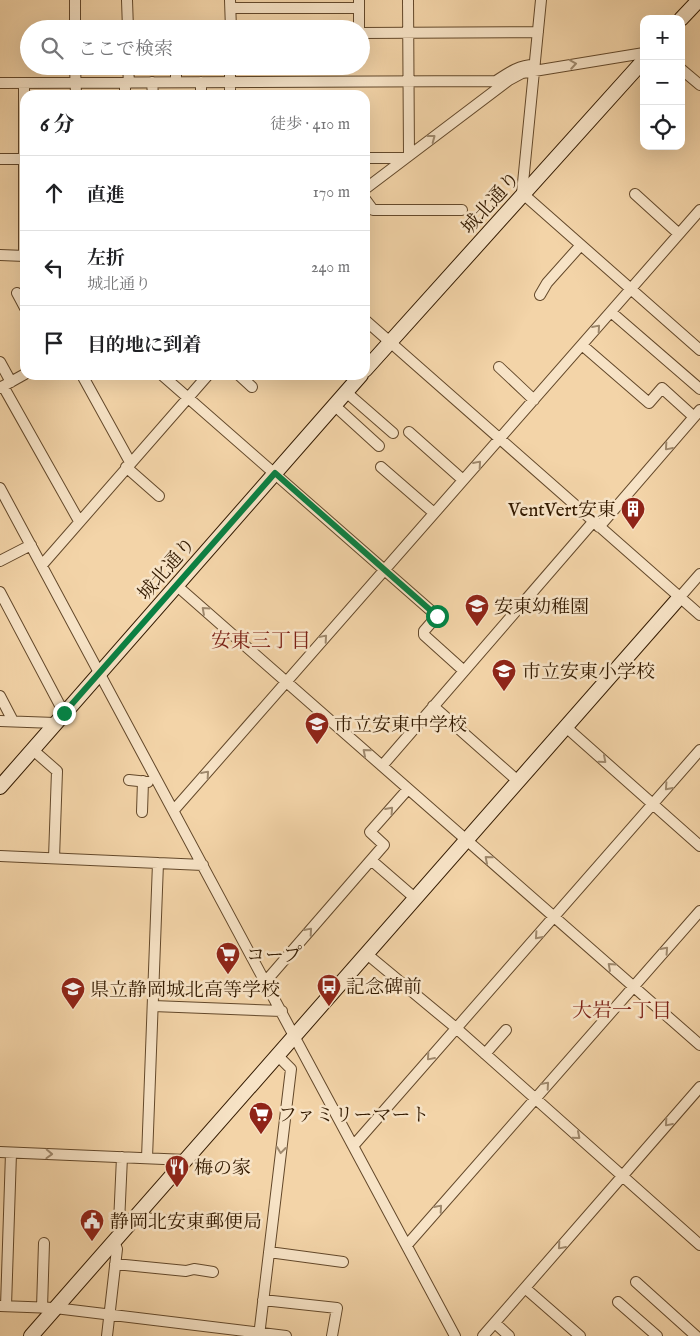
<!DOCTYPE html>
<html lang="ja">
<head>
<meta charset="utf-8">
<style>
  :root { --surface:#fff; --page:#f6f6f6; --text:#202124; --muted:#757577; --line:#e0e0e0 }
  body { margin:0; font-family:"IM FELL English","Noto Serif JP",serif; background:var(--page); color:var(--text) }
  .controls { position:absolute; right:15px; top:15px; display:grid; overflow:hidden; border-radius:10px; box-shadow:0 5px 20px #0002 }
  .controls button { width:45px; height:45px; display:grid; place-items:center; padding:0; border:0; border-bottom:1px solid var(--line); background:var(--surface); color:var(--text); font:25px sans-serif }
  .stop { position:absolute; width:15px; height:15px; margin:-11px; border:4px solid #0b8043; border-radius:50%; background:#fff }
  .stop.end { background:#0b8043; border-color:#fff; box-shadow:0 1px 5px #0008 }
  .list { margin:0; padding:0; list-style:none }
  h2 { display:flex; justify-content:space-between; align-items:center; height:65px; margin:0; padding:0 20px; font-size:21px }
  h2 small { font-size:16px; font-weight:400; color:var(--muted) }
  .list li { display:grid; grid-template-columns:32px 1fr auto; gap:15px; align-items:center; box-sizing:border-box; height:75px; padding:0 20px; border-top:1px solid var(--line) }
  .list b { display:block; font-size:19px; white-space:nowrap }
  .list p { margin:0; font-size:16px; white-space:nowrap; color:var(--muted) }
  .list em { font-size:16px; font-style:normal; color:var(--muted) }
  .icon { flex:none; width:28px; height:28px; fill:none; stroke:currentColor; stroke-width:2; stroke-linecap:round; stroke-linejoin:round }
  .map { position:relative; flex:none; width:700px; height:1336px; overflow:hidden }
  .search { position:absolute; background:var(--surface); box-shadow:0 5px 20px #0002; left:20px; top:20px; width:350px; height:55px; display:flex; align-items:center; gap:12px; box-sizing:border-box; padding:0 18px; border-radius:28px; color:var(--muted); font-size:19px }
  .panel { position:absolute; background:var(--surface); box-shadow:0 5px 20px #0002; left:20px; top:90px; width:350px; height:290px; border-radius:15px }
  .map>svg:first-child { display:block }
  .lines { fill:none; stroke-linecap:round; stroke-linejoin:round }
  .street-casing { stroke:#63482a; stroke-width:12 }
  .secondary-casing { stroke:#331a00; stroke-width:16 }
  .street { stroke:#f7e3c6; stroke-width:10 }
  .secondary { stroke:#f7e3c6; stroke-width:14 }
  .oneway { stroke:#9f896d }
  .route { stroke:#0b8043; stroke-width:6 }
  .labels { text-anchor:middle; stroke-width:5; stroke-linejoin:round; paint-order:stroke }
  .street-label { font-size:19px; fill:#331a00; stroke:#f7e3c6 }
  .poi-label { font-size:19px; fill:#331a00; stroke:#f7e3c6; text-anchor:start }
  .neighbourhood-label { font-size:20px; fill:#7a1f14; stroke:#f7e3c6 }
</style>
</head>
<body>
<div class="map">
<svg width="700" height="1336" viewBox="0 0 700 1336">
  <rect width="100%" height="100%" fill="#f3d4a8"/>
  <filter id="stains"><feTurbulence type="fractalNoise" baseFrequency=".004" numOctaves="4"/><feColorMatrix values="0 0 0 0 .2 0 0 0 0 .09 0 0 0 0 .02 0 0 0 .5 -.17"/></filter>
  <radialGradient id="worn" r=".72"><stop offset=".6" stop-color="#630" stop-opacity="0"/><stop offset="1" stop-color="#630" stop-opacity=".3"/></radialGradient>
  <g class="lines">
    <defs>
      <path id="street" d="M 75,0 L 75,29
        M 127,0 L 128,29
        M 230,0 L 231,29
        M 359,0 L 359,29
        M 408,0 L 409,155
        M 541,0 L 522,193 L 700,350
        M 231,8 L 359,8
        M 361,33 L 538,32
        M 75,66 L 76,95
        M 128,66 L 129,83
        M 176,66 L 176,82
        M 681,69 L 700,85
        M 152,82 L 153,95
        M 201,82 L 201,95
        M 0,83 L 496,81 C 508,73 519,65 534,65
        M 24,83 L 24,256
        M 125,83 L 125,95
        M 230,95 L 230,66
        M 365,158 L 405,158
        M 0,159 L 25,159
        M 365,189 L 509,80 L 522,73 L 644,53
        M 635,194 L 679,234
        M 365,199 L 373,210 L 462,210
        M 0,255 L 25,256
        M 17,293 L 25,308
        M 540,295 L 547,283 L 580,246
        M 611,312 L 700,389
        M 365,320 L 700,615
        M 582,345 L 649,403 L 662,388 L 694,417
        M 0,362 L 11,382
        M 499,367 L 534,400
        M 82,375 L 130,462
        M 162,375 L 437,616 L 424,631 L 424,635 L 464,671
        M 239,375 L 252,387
        M 3,386 L 79,521
        M 0,388 L 25,374
        M 346,392 L 393,433
        M 334,405 L 379,446
        M 409,432 L 463,480
        M 126,467 L 159,496
        M 381,467 L 434,513
        M 0,488 L 455,1336
        M 599,527 L 700,410
        M 0,561 L 31,545
        M 42,565 L 208,375
        M 176,585 L 700,1045
        M 0,592 L 64,713
        M 679,598 L 700,574
        M 0,696 L 13,721
        M 433,706 L 519,782
        M 0,721 L 55,723
        M 567,728 L 700,846
        M 33,750 L 57,771 L 54,858
        M 382,766 L 593,522
        M 129,780 L 148,782
        M 174,810 L 700,210
        M 142,812 L 143,781
        M 0,856 L 203,865
        M 371,860 L 416,899
        M 368,955 L 456,1028 L 700,1245
        M 266,981 L 384,845 L 370,832 L 408,789
        M 153,1006 L 282,1011
        M 485,1054 L 506,1030
        M 354,1145 L 700,750
        M 0,1152 L 187,1160
        M 122,1157 L 119,1223 L 126,1229
        M 147,1158 L 158,863
        M 136,1217 L 194,1224
        M 407,1245 L 700,911
        M 269,1252 L 343,1262
        M 115,1264 L 186,1271 L 194,1269 L 213,1272
        M 636,1282 L 696,1336
        M 525,1288 L 580,1336
        M 263,1300 L 337,1308 L 332,1336
        M 618,1302 L 657,1336
        M 0,1306 L 55,1308 L 286,1336
        M 6,1306 L 11,1153
        M 42,1308 L 44,1243
        M 495,1323 L 509,1336
        M 107,1336 L 117,1249 L 114,1242
        M 259,1336 L 291,1069 L 277,1055
        M 483,1336 L 700,1087"/>
      <path id="secondary" d="M 681,19 L 699,0
        M 365,370 L 644,60
        M 0,787 L 361,375
        M 31,1336 L 679,598"/>
    </defs>
    <use href="#street" class="street-casing"/>
    <use href="#secondary" class="secondary-casing"/>
    <use href="#street" class="street"/>
    <use href="#secondary" class="secondary"/>
  </g>
  <defs><path id="oneway-chevron" d="M-2-3.5L2.5 0L-2 3.5" fill="none" stroke-width="1.6" stroke-linecap="round" stroke-linejoin="round" transform="scale(1.25)"/></defs>
  <g class="oneway">
    <use href="#oneway-chevron" transform="translate(573 64) rotate(-9)"/>
    <use href="#oneway-chevron" transform="translate(432 138) rotate(-37)"/>
    <use href="#oneway-chevron" transform="translate(597 328) rotate(-49)"/>
    <use href="#oneway-chevron" transform="translate(668 447) rotate(131)"/>
    <use href="#oneway-chevron" transform="translate(478 464) rotate(-49)"/>
    <use href="#oneway-chevron" transform="translate(205 610) rotate(-138)"/>
    <use href="#oneway-chevron" transform="translate(324 638) rotate(-49)"/>
    <use href="#oneway-chevron" transform="translate(366 752) rotate(-139)"/>
    <use href="#oneway-chevron" transform="translate(603 760) rotate(41)"/>
    <use href="#oneway-chevron" transform="translate(206 774) rotate(-49)"/>
    <use href="#oneway-chevron" transform="translate(668 787) rotate(132)"/>
    <use href="#oneway-chevron" transform="translate(390 810) rotate(-48)"/>
    <use href="#oneway-chevron" transform="translate(488 859) rotate(-139)"/>
    <use href="#oneway-chevron" transform="translate(309 931) rotate(-49)"/>
    <use href="#oneway-chevron" transform="translate(538 936) rotate(132)"/>
    <use href="#oneway-chevron" transform="translate(665 950) rotate(-48)"/>
    <use href="#oneway-chevron" transform="translate(611 966) rotate(-138)"/>
    <use href="#oneway-chevron" transform="translate(430 1057) rotate(131)"/>
    <use href="#oneway-chevron" transform="translate(546 1085) rotate(-49)"/>
    <use href="#oneway-chevron" transform="translate(668 1123) rotate(131)"/>
    <use href="#oneway-chevron" transform="translate(577 1136) rotate(41)"/>
    <use href="#oneway-chevron" transform="translate(281 1150) rotate(97)"/>
    <use href="#oneway-chevron" transform="translate(49 1154) rotate(2)"/>
    <use href="#oneway-chevron" transform="translate(439 1208) rotate(-49)"/>
    <use href="#oneway-chevron" transform="translate(561 1246) rotate(131)"/>
  </g>
  <g class="lines">
    <path class="route" d="M 64,713 L 275,473 L 437,616"/>
  </g>
  <defs>
    <symbol id="building-pin" viewBox="-11 -11 22 30"><path d="M0 17L-7.5 6A9.5 9.5 0 1 1 7.5 6Z" fill="#8f2418" stroke="#f7e3c6"/><path d="M-4-6H4V6H1V3H-1V6H-4ZM-2.5-4.3h1.7v1.8h-1.7ZM.8-4.3h1.7v1.8H.8ZM-2.5-1h1.7V.8h-1.7ZM.8-1h1.7V.8H.8Z" fill="#fff"/></symbol>
    <symbol id="school-pin" viewBox="-11 -11 22 30"><path d="M0 17L-7.5 6A9.5 9.5 0 1 1 7.5 6Z" fill="#8f2418" stroke="#f7e3c6"/><path d="M0-5L7-2L0 1L-7-2ZM-4 1L0 2.5L4 1V4Q0 6-4 4Z" fill="#fff"/></symbol>
    <symbol id="supermarket-pin" viewBox="-11 -11 22 30"><path d="M0 17L-7.5 6A9.5 9.5 0 1 1 7.5 6Z" fill="#8f2418" stroke="#f7e3c6"/><path d="M-6-5.5h2.5l.6 2H6L4.5 2H-2.5L-4.4-4H-6ZM-1.5 3.2a1.3 1.3 0 1 0 .1 0ZM3 3.2a1.3 1.3 0 1 0 .1 0Z" fill="#fff"/></symbol>
    <symbol id="bus-pin" viewBox="-11 -11 22 30"><path d="M0 17L-7.5 6A9.5 9.5 0 1 1 7.5 6Z" fill="#8f2418" stroke="#f7e3c6"/><path d="M-5-6H5V4H4V6H2V4H-2V6H-4V4H-5ZM-3.5-4V0h7V-4ZM-3.5 1.2v1.5H-2V1.2ZM2 1.2v1.5H3.5V1.2Z" fill="#fff"/></symbol>
    <symbol id="restaurant-pin" viewBox="-11 -11 22 30"><path d="M0 17L-7.5 6A9.5 9.5 0 1 1 7.5 6Z" fill="#8f2418" stroke="#f7e3c6"/><path d="M-5-6h1v4h1v-4h1v4h1v-4h1v5L-1.5 .5V6h-2V.5L-5-1ZM5-6V6H3V1.5H1.5Q1.5-4 5-6Z" fill="#fff"/></symbol>
    <symbol id="civic-pin" viewBox="-11 -11 22 30"><path d="M0 17L-7.5 6A9.5 9.5 0 1 1 7.5 6Z" fill="#8f2418" stroke="#f7e3c6"/><path d="M-.6-6.5H3V-4.5H.6V-3L4-1V1h2V6H-6V1h2V-1L-.6-3ZM-1.2 2.5V6h2.4V2.5Z" fill="#fff"/></symbol>
  </defs>
  <g fill-rule="evenodd">
    <use href="#building-pin" x="619" y="495" width="28" height="38"/>
    <use href="#school-pin" x="463" y="592" width="28" height="38"/>
    <use href="#school-pin" x="490" y="657" width="28" height="38"/>
    <use href="#school-pin" x="303" y="710" width="28" height="38"/>
    <use href="#supermarket-pin" x="214" y="940" width="28" height="38"/>
    <use href="#bus-pin" x="315" y="972" width="28" height="38"/>
    <use href="#school-pin" x="59" y="975" width="28" height="38"/>
    <use href="#supermarket-pin" x="247" y="1100" width="28" height="38"/>
    <use href="#restaurant-pin" x="163" y="1153" width="28" height="38"/>
    <use href="#civic-pin" x="78" y="1207" width="28" height="38"/>
  </g>
  <g class="labels">
    <g class="street-label">
      <text transform="translate(490 202) rotate(-48)" y="7">城北通り</text>
      <text transform="translate(166 568) rotate(-49)" y="7">城北通り</text>
    </g>
    <g class="poi-label">
      <text x="616" y="516" text-anchor="end">VentVert安東</text>
      <text x="494" y="613">安東幼稚園</text>
      <text x="522" y="678">市立安東小学校</text>
      <text x="334" y="731">市立安東中学校</text>
      <text x="246" y="961">コープ</text>
      <text x="346" y="993">記念碑前</text>
      <text x="90" y="996">県立静岡城北高等学校</text>
      <text x="278" y="1121">ファミリーマート</text>
      <text x="194" y="1174">梅の家</text>
      <text x="110" y="1228">静岡北安東郵便局</text>
    </g>
    <g class="neighbourhood-label">
      <text x="261" y="647">安東三丁目</text>
      <text x="622" y="1017">大岩一丁目</text>
    </g>
  </g>
  <rect width="100%" height="100%" filter="url(#stains)"/>
  <rect width="100%" height="100%" fill="url(#worn)"/>
</svg>
<div class="controls">
<button>+</button>
<button>−</button>
<button><svg class="icon" aria-label="locate" viewBox="0 0 24 24"><circle cx="12" cy="12" r="6"/><path d="M12 2v4M12 18v4M2 12h4M18 12h4"/></svg></button>
</div>
<div class="stop" style="left:437px;top:616px"></div>
<div class="stop end" style="left:64px;top:713px"></div>
<div class="search"><svg class="icon" aria-label="search" viewBox="0 0 24 24"><circle cx="10" cy="10" r="6"/><path d="M15 15l6 6"/></svg>ここで検索</div>
<section class="panel">
<h2>6 分<small>徒歩 · 410 m</small></h2>
<ul class="list">
<li><svg class="icon" aria-label="ahead" viewBox="0 0 24 24"><path d="M12 20V5M6 11l6-6 6 6"/></svg><div><b>直進</b></div><em>170 m</em></li>
<li><svg class="icon" aria-label="left" viewBox="0 0 24 24"><path d="M17 20v-9H6M10 6l-5 5 5 5"/></svg><div><b>左折</b><p>城北通り</p></div><em>240 m</em></li>
<li><svg class="icon" aria-label="arrive" viewBox="0 0 24 24"><path d="M6 21V4h12l-3 4 3 4H6"/></svg><div><b>目的地に到着</b></div></li>
</ul>
</section>
</div>
</body>
</html>
